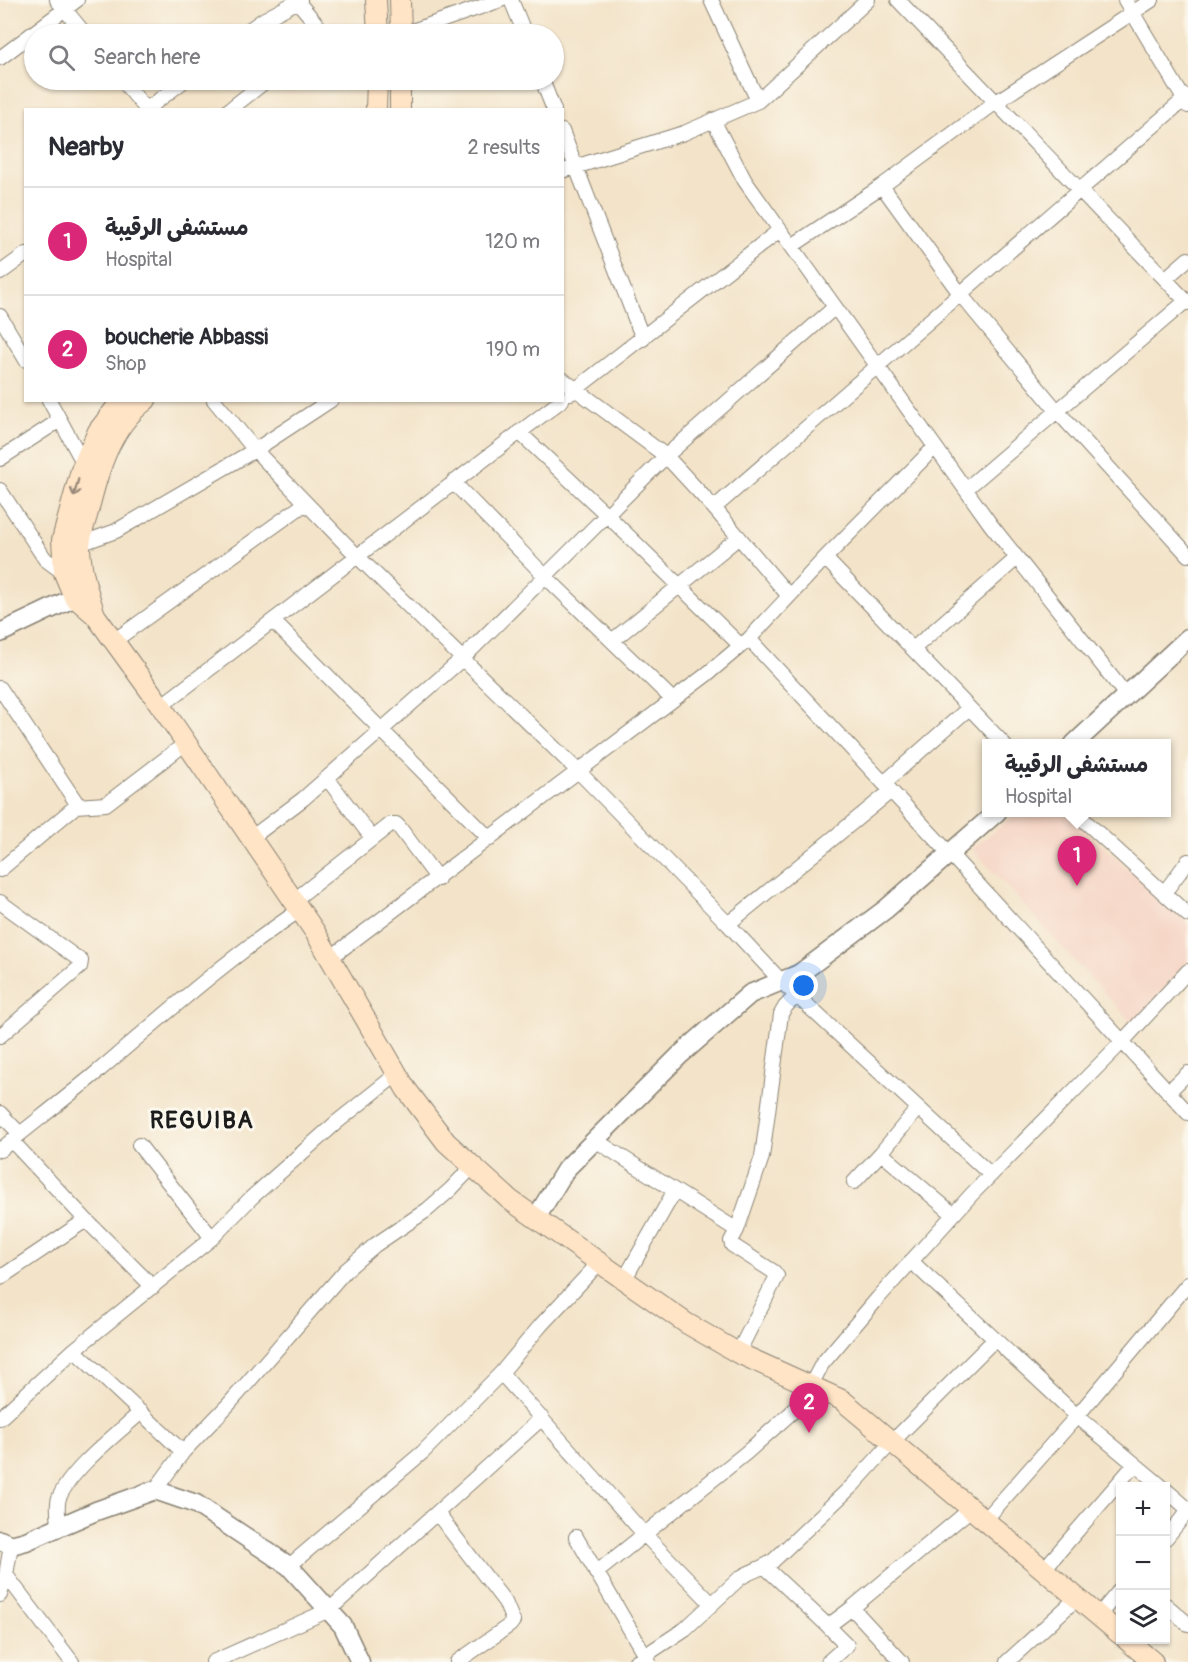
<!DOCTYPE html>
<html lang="en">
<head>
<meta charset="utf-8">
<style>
  :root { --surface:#fff; --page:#f7f7f7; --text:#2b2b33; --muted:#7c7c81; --line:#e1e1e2; --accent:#db2777 }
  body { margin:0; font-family:Pangolin,"Playpen Sans Arabic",sans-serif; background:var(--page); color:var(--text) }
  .controls { position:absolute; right:18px; bottom:18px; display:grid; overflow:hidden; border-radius:0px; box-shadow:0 2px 4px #0004 }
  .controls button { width:54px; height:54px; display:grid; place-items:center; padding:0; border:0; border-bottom:2px solid var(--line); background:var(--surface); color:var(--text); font:30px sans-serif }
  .you { position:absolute; left:804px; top:986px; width:21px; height:21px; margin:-15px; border:4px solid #fff; border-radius:50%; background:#1a73e8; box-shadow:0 0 0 9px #1a73e833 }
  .badge { display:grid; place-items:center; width:39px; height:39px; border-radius:50%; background:var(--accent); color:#fff; font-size:20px; font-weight:700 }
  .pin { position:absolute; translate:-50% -50px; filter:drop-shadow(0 2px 3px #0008) }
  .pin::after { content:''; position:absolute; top:32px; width:21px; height:18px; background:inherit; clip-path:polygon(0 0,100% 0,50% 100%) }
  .popup { position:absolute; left:982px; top:739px; width:189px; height:78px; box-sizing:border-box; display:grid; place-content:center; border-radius:0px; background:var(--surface); filter:drop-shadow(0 2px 4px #0005); font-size:20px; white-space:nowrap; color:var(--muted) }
  .popup b { font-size:22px; color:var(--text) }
  .popup::after { content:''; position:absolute; left:50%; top:100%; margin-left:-12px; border:12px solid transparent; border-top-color:var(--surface) }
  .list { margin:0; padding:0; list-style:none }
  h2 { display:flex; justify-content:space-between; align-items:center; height:78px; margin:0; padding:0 24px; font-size:26px }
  h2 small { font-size:20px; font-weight:400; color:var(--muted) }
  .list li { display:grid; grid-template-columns:39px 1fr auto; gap:18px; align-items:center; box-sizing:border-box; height:108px; padding:0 24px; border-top:2px solid var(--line) }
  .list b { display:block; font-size:22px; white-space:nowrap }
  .list p { margin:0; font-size:20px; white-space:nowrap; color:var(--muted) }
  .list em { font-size:20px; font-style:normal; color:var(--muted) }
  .icon { flex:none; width:33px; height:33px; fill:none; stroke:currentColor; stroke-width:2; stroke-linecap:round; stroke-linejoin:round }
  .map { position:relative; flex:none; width:1188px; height:1662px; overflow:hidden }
  .search { position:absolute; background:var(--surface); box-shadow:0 2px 4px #0004; left:24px; top:24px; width:540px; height:66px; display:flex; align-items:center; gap:15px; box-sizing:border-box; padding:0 21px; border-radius:33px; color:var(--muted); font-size:22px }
  .panel { position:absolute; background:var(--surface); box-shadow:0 2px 4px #0004; left:24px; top:108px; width:540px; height:294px; border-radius:0px }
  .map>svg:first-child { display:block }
  .built { fill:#f5d3c2 }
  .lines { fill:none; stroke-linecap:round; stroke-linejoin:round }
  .minor-casing { stroke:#888072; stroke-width:16 }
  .tertiary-casing { stroke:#888072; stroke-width:21 }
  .secondary-casing { stroke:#888072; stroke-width:22 }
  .minor { stroke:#fff; stroke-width:14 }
  .tertiary { stroke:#fff; stroke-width:18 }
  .secondary { stroke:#ffe4c6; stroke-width:20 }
  .oneway { stroke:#998a7a }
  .labels { text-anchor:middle; stroke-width:6; stroke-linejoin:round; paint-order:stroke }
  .district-label { font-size:24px; font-weight:bold; letter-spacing:1.5px; fill:#1c1c1c; stroke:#fbf7ec }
</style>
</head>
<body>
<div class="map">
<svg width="1188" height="1662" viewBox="0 0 1188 1662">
  <rect width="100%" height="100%" fill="#fbf7ec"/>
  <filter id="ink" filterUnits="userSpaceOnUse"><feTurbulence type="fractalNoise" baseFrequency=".0167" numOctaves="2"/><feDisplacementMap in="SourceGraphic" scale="12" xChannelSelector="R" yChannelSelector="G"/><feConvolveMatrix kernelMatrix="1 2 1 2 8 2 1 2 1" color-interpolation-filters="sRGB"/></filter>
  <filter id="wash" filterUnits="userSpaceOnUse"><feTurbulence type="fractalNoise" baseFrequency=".008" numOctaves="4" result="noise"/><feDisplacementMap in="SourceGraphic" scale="24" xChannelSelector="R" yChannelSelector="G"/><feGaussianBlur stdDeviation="1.35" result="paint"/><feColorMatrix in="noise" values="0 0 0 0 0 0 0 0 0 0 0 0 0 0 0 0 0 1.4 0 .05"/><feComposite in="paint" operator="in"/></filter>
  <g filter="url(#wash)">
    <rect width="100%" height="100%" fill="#f3e3c8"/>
    <path class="built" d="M 1016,813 L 1067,813 L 1188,923 L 1188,963 L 1132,1023 L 972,849 Z"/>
  </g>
  <g filter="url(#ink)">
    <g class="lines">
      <defs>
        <path id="minor" d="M 57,0 L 85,34
          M 511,0 L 525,34
          M 711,0 L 758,101
          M 898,0 L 1188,303
          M 1125,0 L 1188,106
          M 297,1 L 319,27 L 319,34
          M 243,34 L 263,20 L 300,0
          M 403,34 L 501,0
          M 0,58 L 77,0
          M 122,80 L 147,110
          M 542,80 L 554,110
          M 147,109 L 185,80
          M 229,110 L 267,80
          M 713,120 L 745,181 L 991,525 L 1126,695
          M 562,131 L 643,339
          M 562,171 L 684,133 L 758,101 L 868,0
          M 882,186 L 961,295 L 1058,412 L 1188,555
          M 792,246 L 882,186 L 996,102 L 1152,0
          M 0,273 L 26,254
          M 1165,279 L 1188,259
          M 0,316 L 26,360
          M 562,379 L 666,456 L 714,508 L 789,596
          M 571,393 L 780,230
          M 49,400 L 84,464
          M 214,400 L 255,450 L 358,557 L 578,771 L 728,924 L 781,981 L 991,1175
          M 519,432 L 607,515 L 741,646
          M 0,459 L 60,420
          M 453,482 L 545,576 L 673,700
          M 966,489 L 1186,301
          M 0,490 L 45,559 L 64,573
          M 714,508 L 1188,96
          M 80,544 L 116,531 L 255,450 L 331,400
          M 825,558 L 1004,744
          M 273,621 L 490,839
          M 749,639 L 950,854 L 1188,1113
          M 114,641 L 306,503
          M 612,641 L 739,537
          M 913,649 L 1017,558
          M 0,688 L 78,805
          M 161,706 L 562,400
          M 327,778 L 372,838
          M 884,783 L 969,708
          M 1075,812 L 1188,915
          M 251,838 L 303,799 L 462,659 L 666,456 L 835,307
          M 0,870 L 76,806 L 106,804 L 186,743
          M 1164,893 L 1188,861
          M 293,901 L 391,824 L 396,824 L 399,827 L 438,879
          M 0,902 L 81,961 L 80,967 L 0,1036
          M 728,924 L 891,791
          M 330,958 L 706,675 L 749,639 L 825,558 L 935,447
          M 1168,1092 L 1188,1073
          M 918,1108 L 881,1153 L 953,1214
          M 0,1113 L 20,1134
          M 595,1140 L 737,1230
          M 139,1145 L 212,1238
          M 0,1150 C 32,1124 65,1099 96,1073 C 162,1017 228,958 300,910
          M 854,1182 L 881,1153
          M 86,1220 L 153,1287
          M 911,1261 L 1077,1416 L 1161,1486
          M 0,1278 L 86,1220 L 12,1141
          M 624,1280 L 674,1192
          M 74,1350 L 183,1452
          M 738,1353 L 777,1276 L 774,1272 L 732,1245 L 731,1241 L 737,1230 L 762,1157 L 781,1014 L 785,1007 L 796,996
          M 501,1373 L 645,1535 L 712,1604
          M 0,1418 L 74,1350 L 212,1238 L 251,1198 L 337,1122 L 397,1074
          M 155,1490 L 183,1452 L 229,1404 L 345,1271 L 375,1245 L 427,1210 L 450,1190 L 473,1166
          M 1166,1490 L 1188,1509
          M 437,1513 L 505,1602 L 513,1621 L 510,1625 L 457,1662
          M 985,1520 L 1077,1416 L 1188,1284
          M 59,1527 C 59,1518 56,1506 59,1498 C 71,1469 117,1434 141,1412
          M 576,1537 L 649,1662
          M 1166,1538 L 1188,1511
          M 289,1566 L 423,1452 L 501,1373 L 541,1325 L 599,1263
          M 765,1567 L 828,1626 L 852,1608 L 971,1509
          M 1044,1569 L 1135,1464
          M 596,1573 L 746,1453 L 791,1413 L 811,1385 L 822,1364 L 878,1298 L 972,1194 L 1122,1042 L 1188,971
          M 6,1575 L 72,1662
          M 0,1595 L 6,1575 L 11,1545
          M 1166,1605 L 1188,1624
          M 852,1608 L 902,1662
          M 1099,1615 L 1120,1590
          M 828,1626 L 847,1645 L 828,1662
          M 213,1662 L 329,1610 L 542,1418
          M 635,1662 L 685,1629 L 740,1578 C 750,1571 762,1569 773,1561 L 853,1485 L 892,1442 L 994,1340
          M 1007,1662 L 1077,1598"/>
        <path id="tertiary" d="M 0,633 L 86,592
          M 1074,744 L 1188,638
          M 536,1218 L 566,1169 L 680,1055 L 750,994 L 799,974 L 886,909 L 997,812
          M 0,1540 L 11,1545 L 26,1541 L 96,1511 L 155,1490 L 196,1504 L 289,1566 L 343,1626 L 360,1662"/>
        <path id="secondary" d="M 376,0 L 378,34
          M 400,0 L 401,34
          M 376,110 L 377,80
          M 400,110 L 400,80
          M 122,400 L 98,431 L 81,470 L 62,540 L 64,573 L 74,597 L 95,615 L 161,706 L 315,932 L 406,1089 L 446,1142 L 510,1200 L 686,1323 L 738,1353 L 842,1400 L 1120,1634
          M 95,615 C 88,593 81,571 80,548 C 80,536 85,523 88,512 C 98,471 110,427 146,400
          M 1127,1640 L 1153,1662"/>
      </defs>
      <use href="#minor" class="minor-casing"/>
      <use href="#tertiary" class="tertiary-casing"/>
      <use href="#secondary" class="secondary-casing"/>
      <use href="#minor" class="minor"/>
      <use href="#tertiary" class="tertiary"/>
      <use href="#secondary" class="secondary"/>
    </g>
    <defs><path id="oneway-shaft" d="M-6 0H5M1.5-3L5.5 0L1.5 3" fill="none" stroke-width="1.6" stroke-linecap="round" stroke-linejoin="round" transform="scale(1.5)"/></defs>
    <use class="oneway" href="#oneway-shaft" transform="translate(76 488) rotate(105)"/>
  </g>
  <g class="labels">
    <g class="district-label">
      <text x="202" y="1128">REGUIBA</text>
    </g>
  </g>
</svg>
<div class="controls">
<button>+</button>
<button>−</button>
<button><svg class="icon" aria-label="layers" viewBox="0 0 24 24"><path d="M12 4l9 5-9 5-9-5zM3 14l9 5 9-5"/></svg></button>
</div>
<div class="you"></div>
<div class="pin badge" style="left:1077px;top:886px">1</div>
<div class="popup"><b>مستشفى الرقيبة</b>Hospital</div>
<div class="pin badge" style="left:809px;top:1433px">2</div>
<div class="search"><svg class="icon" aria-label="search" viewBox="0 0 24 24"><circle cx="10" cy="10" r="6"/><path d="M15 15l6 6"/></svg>Search here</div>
<section class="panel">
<h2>Nearby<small>2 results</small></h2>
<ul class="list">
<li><span class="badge">1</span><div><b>مستشفى الرقيبة</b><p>Hospital</p></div><em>120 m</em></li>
<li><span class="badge">2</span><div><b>boucherie Abbassi</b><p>Shop</p></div><em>190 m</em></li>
</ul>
</section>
</div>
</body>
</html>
